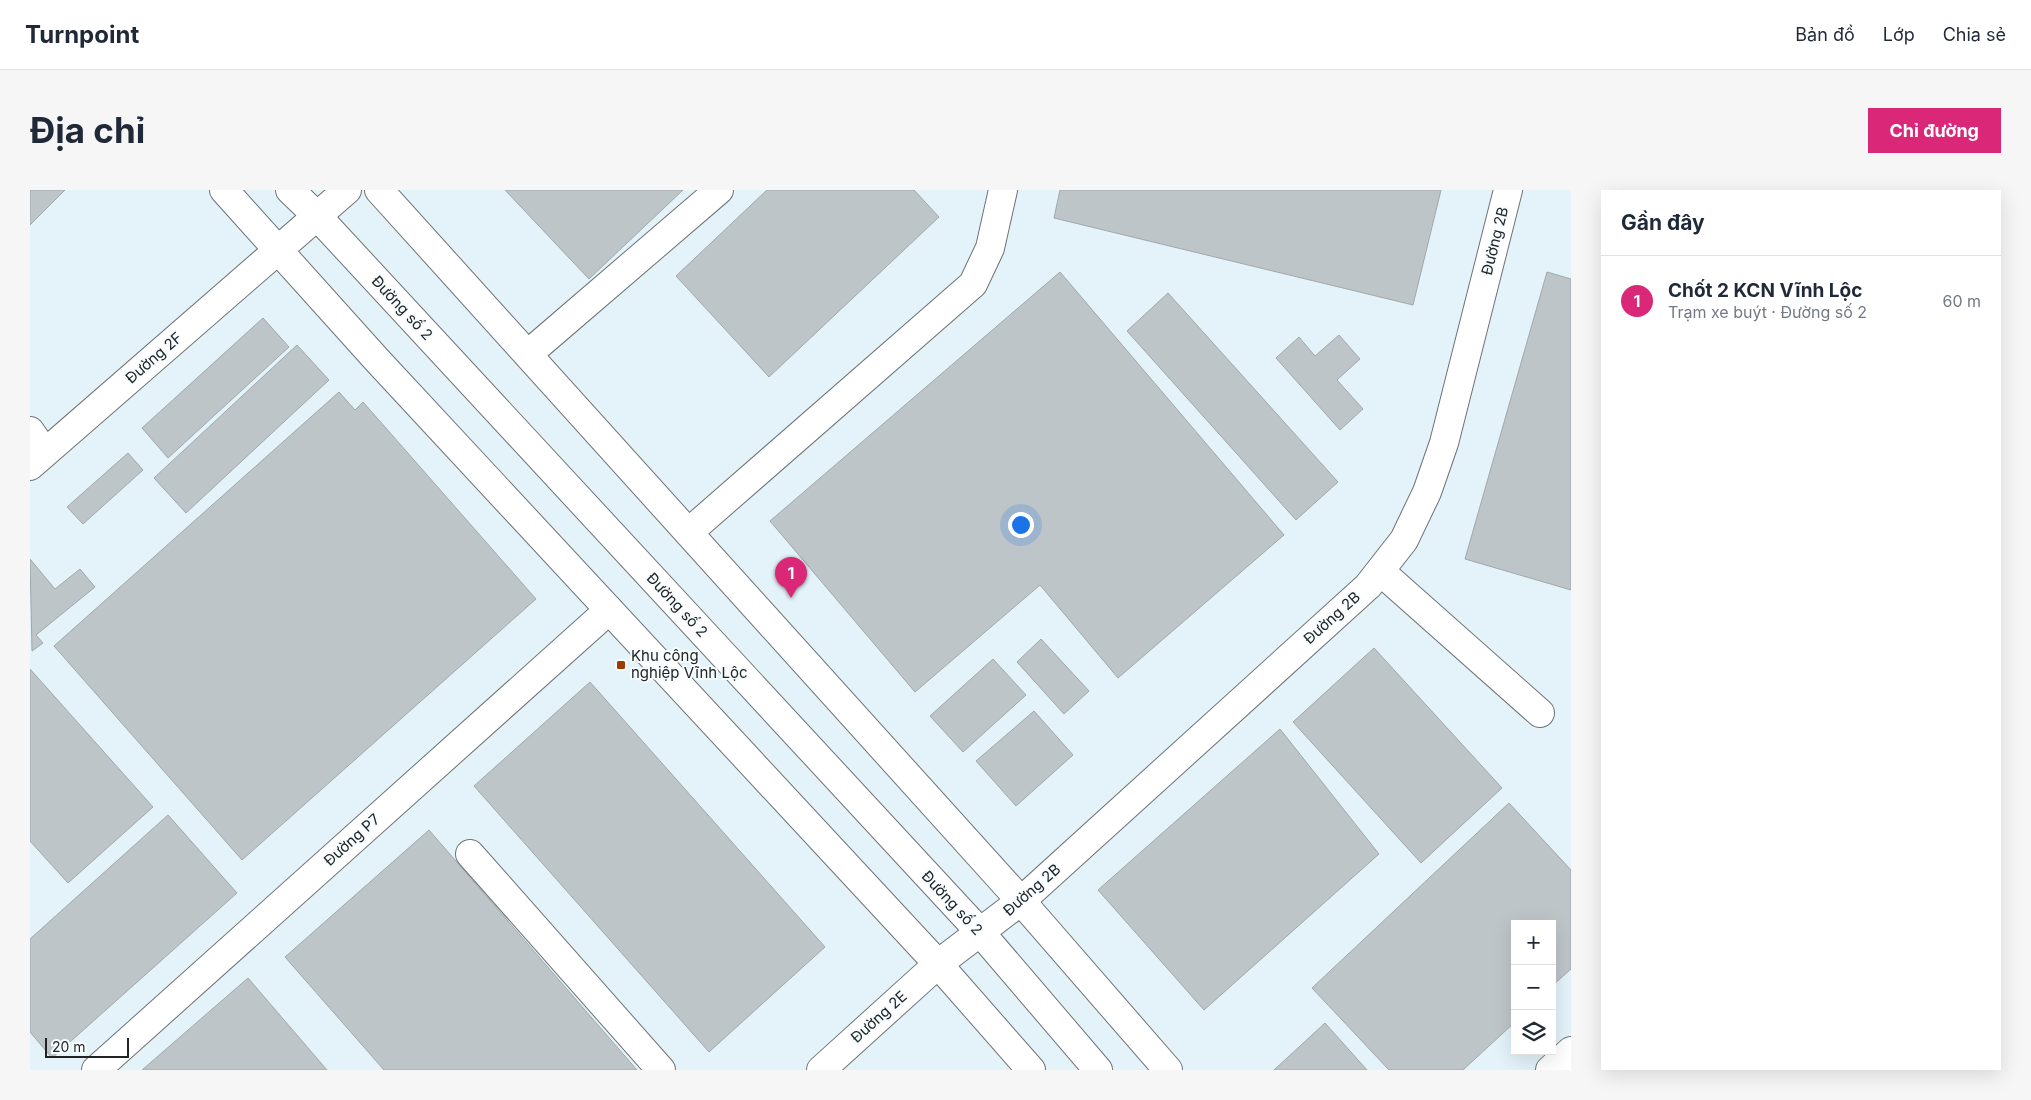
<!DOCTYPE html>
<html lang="vi">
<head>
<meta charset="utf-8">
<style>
  :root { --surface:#fff; --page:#f6f6f7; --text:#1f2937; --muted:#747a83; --line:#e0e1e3; --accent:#db2777 }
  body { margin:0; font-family:Inter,sans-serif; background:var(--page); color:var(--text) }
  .controls { position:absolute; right:15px; bottom:15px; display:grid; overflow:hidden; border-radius:0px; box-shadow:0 5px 20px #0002 }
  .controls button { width:45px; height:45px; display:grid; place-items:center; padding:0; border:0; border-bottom:1px solid var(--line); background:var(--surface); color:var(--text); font:25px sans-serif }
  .scale { position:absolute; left:15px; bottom:12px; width:84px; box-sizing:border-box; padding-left:5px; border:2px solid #212425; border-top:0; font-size:14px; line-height:18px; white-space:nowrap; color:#212425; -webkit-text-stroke:4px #f7fcfe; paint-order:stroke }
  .you { position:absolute; left:990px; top:334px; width:18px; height:18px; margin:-12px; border:4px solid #fff; border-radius:50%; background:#1a73e8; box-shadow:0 0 0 8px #1a73e833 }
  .badge { display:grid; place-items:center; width:32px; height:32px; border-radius:50%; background:var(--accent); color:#fff; font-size:16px; font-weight:700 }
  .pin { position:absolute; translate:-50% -41px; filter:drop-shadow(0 1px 2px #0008) }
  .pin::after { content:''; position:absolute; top:26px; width:18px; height:15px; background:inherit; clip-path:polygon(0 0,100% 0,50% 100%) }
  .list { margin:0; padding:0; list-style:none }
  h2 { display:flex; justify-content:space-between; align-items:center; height:65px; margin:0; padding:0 20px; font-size:21px }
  h2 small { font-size:16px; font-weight:400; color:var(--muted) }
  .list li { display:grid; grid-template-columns:32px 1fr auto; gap:15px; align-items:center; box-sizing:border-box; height:90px; padding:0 20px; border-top:1px solid var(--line) }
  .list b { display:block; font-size:19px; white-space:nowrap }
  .list p { margin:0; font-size:16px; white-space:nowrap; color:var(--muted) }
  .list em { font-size:16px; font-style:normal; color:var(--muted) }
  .icon { flex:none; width:28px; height:28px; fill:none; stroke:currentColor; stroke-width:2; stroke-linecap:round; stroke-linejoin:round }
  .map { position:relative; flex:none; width:1541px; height:880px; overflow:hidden; border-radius:0px }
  header { display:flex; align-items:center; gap:30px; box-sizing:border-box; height:70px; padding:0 25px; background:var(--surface); border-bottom:1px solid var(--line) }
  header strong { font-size:24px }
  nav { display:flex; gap:28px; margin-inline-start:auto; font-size:18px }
  .intro { display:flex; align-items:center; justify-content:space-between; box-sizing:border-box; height:120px; padding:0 30px }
  h1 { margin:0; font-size:35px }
  .button { padding:12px 22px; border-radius:0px; background:var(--accent); color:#fff; font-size:18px; font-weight:700 }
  main { display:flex; gap:30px; padding:0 30px }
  aside { flex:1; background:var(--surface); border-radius:0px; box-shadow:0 5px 20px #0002 }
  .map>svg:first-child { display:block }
  .built { fill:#e3f3f9; fill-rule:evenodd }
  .building { fill:#bec5c8; stroke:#a1a7aa }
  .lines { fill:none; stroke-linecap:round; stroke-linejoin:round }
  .minor-casing { stroke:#6d7376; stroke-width:30 }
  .major-casing { stroke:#6d7376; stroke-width:30 }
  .minor { stroke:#fff; stroke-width:28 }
  .major { stroke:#fff; stroke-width:28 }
  .poi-dot { fill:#9e3b00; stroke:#f7fcfe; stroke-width:2 }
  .labels { text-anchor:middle; stroke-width:4; stroke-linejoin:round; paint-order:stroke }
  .street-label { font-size:15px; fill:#212425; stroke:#f7fcfe }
  .poi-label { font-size:15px; fill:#212425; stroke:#f7fcfe; text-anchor:start }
</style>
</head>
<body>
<header>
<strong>Turnpoint</strong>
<nav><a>Bản đồ</a><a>Lớp</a><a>Chia sẻ</a></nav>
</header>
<div class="intro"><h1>Địa chỉ</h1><a class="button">Chỉ đường</a></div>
<main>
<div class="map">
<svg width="1541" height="880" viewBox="0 0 1541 880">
  <rect width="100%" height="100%" fill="#f7fcfe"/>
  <path class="built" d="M 0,0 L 1541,0 L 1541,880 L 0,880 ZM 1485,734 L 1522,734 L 1522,861 L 1485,861 Z"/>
  <path class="building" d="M 0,0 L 35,0 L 0,35 Z
    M 475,0 L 653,0 L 559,89 Z
    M 737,0 L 884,0 L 909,27 L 739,187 L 646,86 Z
    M 1030,0 L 1411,0 L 1383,115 L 1024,28 Z
    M 1030,82 L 1254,345 L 1088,488 L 1010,395 L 885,502 L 740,331 Z
    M 1517,82 L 1541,89 L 1541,400 L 1435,369 Z
    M 1138,103 L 1308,292 L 1266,330 L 1097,141 Z
    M 233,128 L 259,157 L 138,268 L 112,238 Z
    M 1309,145 L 1330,169 L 1307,190 L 1333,219 L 1310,240 L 1246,168 L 1269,147 L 1285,166 Z
    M 267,155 L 299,190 L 156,323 L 124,288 Z
    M 309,202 L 325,220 L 333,212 L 506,409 L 212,670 L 24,456 Z
    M 98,263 L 113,280 L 53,334 L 37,317 Z
    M 0,369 L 25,399 L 50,379 L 65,397 L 6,445 L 13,453 L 2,461 Z
    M 1011,449 L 1059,501 L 1034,524 L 987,472 Z
    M 1344,458 L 1472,598 L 1391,673 L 1263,532 Z
    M 963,469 L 996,505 L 933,562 L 900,526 Z
    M 0,479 L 123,617 L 38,693 L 0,651 Z
    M 560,492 L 795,757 L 679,862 L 444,596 Z
    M 1004,521 L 1043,565 L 986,616 L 946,571 Z
    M 1250,539 L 1349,664 L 1174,820 L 1068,700 Z
    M 1479,613 L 1541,680 L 1541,779 L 1522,796 L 1522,734 L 1485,734 L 1485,832 L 1433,880 L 1359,880 L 1282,798 Z
    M 138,625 L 207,703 L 22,868 L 0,842 L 0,749 Z
    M 399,640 L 607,880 L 354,880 L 255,767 Z
    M 218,788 L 297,880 L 112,880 Z
    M 1295,833 L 1337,880 L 1244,880 Z"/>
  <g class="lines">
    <defs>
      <path id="minor" d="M 498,164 L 689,0
        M 0,241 L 15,263
        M 0,276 L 317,0
        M 659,342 L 943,94 L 960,58 L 973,0
        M 1350,381 L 1510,523
        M 440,664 L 631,880
        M 66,880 L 579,420
        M 791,880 L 908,774 L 991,711 L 1338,396 L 1374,350 L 1397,302 L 1414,253 L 1478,0
        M 1520,880 L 1541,861"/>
      <path id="major" d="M 194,0 L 347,170 L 908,774 L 1001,880
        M 260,0 L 288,27 L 950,742 L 1068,880
        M 349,0 L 991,711 L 1138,880"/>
    </defs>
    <use href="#minor" class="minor-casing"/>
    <use href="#major" class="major-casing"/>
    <use href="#minor" class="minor"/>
    <use href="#major" class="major"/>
  </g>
  <rect class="poi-dot" x="586" y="470" width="10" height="10" rx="2.5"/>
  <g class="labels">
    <g class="street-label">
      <text transform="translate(1465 51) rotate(-76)" y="5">Đường 2B</text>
      <text transform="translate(372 118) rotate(47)" y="5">Đường số 2</text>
      <text transform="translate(124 168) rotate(-41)" y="5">Đường 2F</text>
      <text transform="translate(647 415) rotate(47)" y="5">Đường số 2</text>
      <text transform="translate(1302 428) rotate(-42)" y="5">Đường 2B</text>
      <text transform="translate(322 650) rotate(-42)" y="5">Đường P7</text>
      <text transform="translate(1002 700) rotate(-41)" y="5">Đường 2B</text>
      <text transform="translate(922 713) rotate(47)" y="5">Đường số 2</text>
      <text transform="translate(849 827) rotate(-42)" y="5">Đường 2E</text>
    </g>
    <g class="poi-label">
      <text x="601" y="471">Khu công<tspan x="601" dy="17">nghiệp Vĩnh Lộc</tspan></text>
    </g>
  </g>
</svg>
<div class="controls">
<button>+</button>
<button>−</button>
<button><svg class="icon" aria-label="layers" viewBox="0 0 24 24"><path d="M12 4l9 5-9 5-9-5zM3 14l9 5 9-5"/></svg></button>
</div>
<div class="scale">20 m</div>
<div class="you"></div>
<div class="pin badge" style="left:761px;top:408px">1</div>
</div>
<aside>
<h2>Gần đây<small></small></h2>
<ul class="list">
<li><span class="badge">1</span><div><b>Chốt 2 KCN Vĩnh Lộc</b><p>Trạm xe buýt · Đường số 2</p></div><em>60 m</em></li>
</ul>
</aside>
</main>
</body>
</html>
